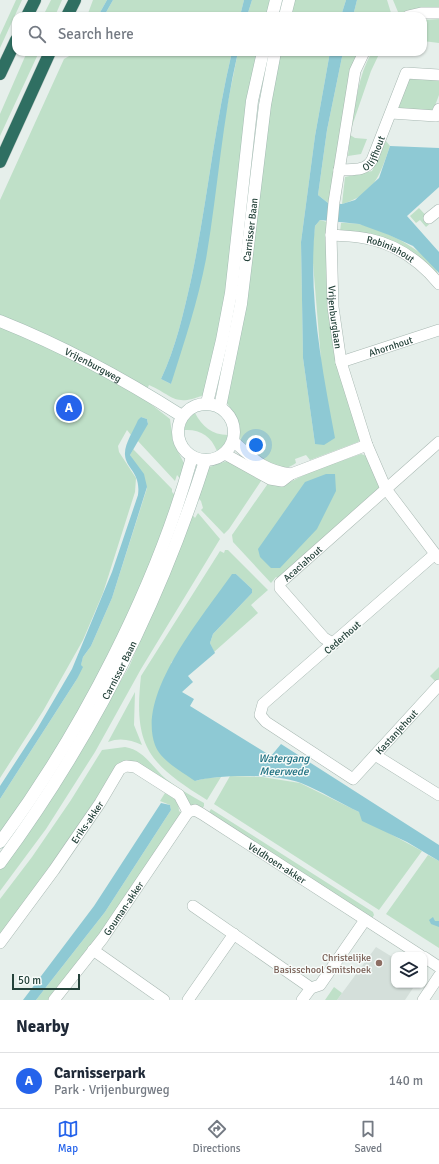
<!DOCTYPE html>
<html lang="en">
<head>
<meta charset="utf-8">
<style>
  :root { --surface:#fff; --page:#f2f2f3; --text:#1f2937; --muted:#747a83; --line:#e0e1e3; --accent:#2563eb }
  body { margin:0; font-family:Signika,sans-serif; background:var(--page); color:var(--text) }
  .controls { position:absolute; right:12px; bottom:12px; display:grid; overflow:hidden; border-radius:8px; box-shadow:0 1px 3px #0004 }
  .controls button { width:36px; height:36px; display:grid; place-items:center; padding:0; border:0; border-bottom:1px solid var(--line); background:var(--surface); color:var(--text); font:20px sans-serif }
  .scale { position:absolute; left:12px; bottom:10px; width:68px; box-sizing:border-box; padding-left:4px; border:2px solid #24423a; border-top:0; font-size:11px; line-height:14px; white-space:nowrap; color:#24423a; -webkit-text-stroke:3px #f7fbf9; paint-order:stroke }
  .you { position:absolute; left:256px; top:445px; width:14px; height:14px; margin:-10px; border:3px solid #fff; border-radius:50%; background:#1a73e8; box-shadow:0 0 0 6px #1a73e833 }
  .badge { display:grid; place-items:center; width:26px; height:26px; border-radius:50%; background:var(--accent); color:#fff; font-size:13px; font-weight:700 }
  .pin { position:absolute; translate:-50% -50%; border:2px solid #fff; box-shadow:0 1px 4px #0006 }
  .list { margin:0; padding:0; list-style:none }
  h2 { display:flex; justify-content:space-between; align-items:center; height:52px; margin:0; padding:0 16px; font-size:17px }
  h2 small { font-size:13px; font-weight:400; color:var(--muted) }
  .list li { display:grid; grid-template-columns:26px 1fr auto; gap:12px; align-items:center; box-sizing:border-box; height:56px; padding:0 16px; border-top:1px solid var(--line) }
  .list b { display:block; font-size:15px; white-space:nowrap }
  .list p { margin:0; font-size:13px; white-space:nowrap; color:var(--muted) }
  .list em { font-size:13px; font-style:normal; color:var(--muted) }
  .icon { flex:none; width:22px; height:22px; fill:none; stroke:currentColor; stroke-width:2; stroke-linecap:round; stroke-linejoin:round }
  .map { position:relative; flex:none; width:439px; height:1000px; overflow:hidden }
  .search { position:absolute; background:var(--surface); box-shadow:0 1px 3px #0004; left:12px; right:12px; top:12px; height:44px; display:flex; align-items:center; gap:10px; box-sizing:border-box; padding:0 14px; border-radius:12px; color:var(--muted); font-size:15px }
  .sheet { height:108px; background:var(--surface) }
  nav { display:flex; justify-content:space-around; align-items:center; box-sizing:border-box; height:56px; border-top:1px solid var(--line); background:var(--surface); font-size:11px; color:var(--muted) }
  nav a { display:grid; justify-items:center; gap:2px }
  nav .on { color:var(--accent) }
  .map>svg:first-child { display:block }
  .built { fill:#d4dfda }
  .green { fill:#bfe0c8 }
  .water { fill:#8ec9d4 }
  .lines { fill:none; stroke-linecap:round; stroke-linejoin:round }
  .street-casing { stroke:#a8b8b2; stroke-width:12 }
  .secondary-casing { stroke:#a4bbb3; stroke-width:13 }
  .highway-casing { stroke:#c2cac8; stroke-width:13 }
  .street { stroke:#fff; stroke-width:11 }
  .secondary { stroke:#fff; stroke-width:12 }
  .highway { stroke:#2f6f62; stroke-width:12 }
  .education-dot { fill:#8d6e63; stroke:#f7fbf9; stroke-width:1.5 }
  .labels { text-anchor:middle; stroke-width:3; stroke-linejoin:round; paint-order:stroke }
  .street-label { font-size:10px; fill:#24423a; stroke:#f7fbf9 }
  .education-label { font-size:10px; fill:#785e54; stroke:#f7fbf9; text-anchor:end }
  .water-label { font-size:11px; font-style:italic; fill:#1c6f80; stroke:#f7fbf9 }
</style>
</head>
<body>
<div class="map">
<svg width="439" height="1000" viewBox="0 0 439 1000">
  <rect width="100%" height="100%" fill="#e6efeb"/>
  <path class="built" d="M 376,947 L 394,958 L 394,985 L 415,985 L 405,1000 L 337,1000 Z"/>
  <path class="green" d="M 16,0 L 22,0 L 0,48 L 0,35 Z
    M 51,0 L 62,0 L 55,16 L 43,16 Z
    M 93,0 L 107,0 L 98,16 L 87,16 Z
    M 113,0 L 244,0 L 240,16 L 104,16 Z
    M 252,0 L 276,0 L 271,16 L 247,16 Z
    M 294,0 L 346,0 L 341,16 L 290,16 Z
    M 357,0 L 387,0 L 392,16 L 353,16 Z
    M 393,0 L 439,0 L 439,10 L 417,11 L 402,14 L 398,12 Z
    M 439,19 L 439,43 L 423,41 L 423,20 Z
    M 27,52 L 39,52 L 0,136 L 0,114 Z
    M 72,52 L 232,52 C 214,127 207,205 191,280 C 183,315 176,347 161,379 L 171,384 L 238,52 L 263,52 L 225,311 L 204,395 C 174,407 174,396 149,385 L 143,398 L 170,419 L 173,442 L 185,465 L 182,481 L 177,475 L 175,481 L 137,440 L 148,423 L 147,419 L 141,417 L 131,435 L 127,430 L 118,446 L 119,452 L 136,478 L 135,492 L 103,593 L 83,640 L 43,711 L 0,778 L 0,200 L 64,59 L 71,55 Z
    M 281,52 L 330,52 L 315,136 L 301,242 L 303,358 L 315,444 L 321,360 L 312,251 L 315,226 L 320,220 L 327,222 L 329,294 L 361,439 L 358,442 L 310,460 L 306,455 L 295,459 L 296,463 C 276,478 257,456 241,445 L 238,420 L 227,403 L 263,145 Z
    M 343,52 L 360,52 L 328,203 L 318,195 L 327,130 Z
    M 372,52 L 380,52 L 371,71 L 351,129 C 356,102 358,76 372,52 Z
    M 407,78 L 439,79 L 439,95 L 433,111 L 397,109 Z
    M 350,135 L 355,138 L 367,139 L 361,154 L 348,156 Z
    M 386,141 L 390,146 C 380,175 374,195 342,204 L 345,177 L 372,171 Z
    M 419,208 L 432,222 L 426,227 L 420,220 L 416,223 L 410,216 Z
    M 341,223 C 347,223 354,223 359,224 C 380,228 439,255 439,279 L 426,265 L 340,232 Z
    M 195,413 C 202,426 212,435 228,435 L 224,445 L 217,451 C 211,436 200,429 184,430 L 187,420 Z
    M 133,449 L 172,489 L 172,492 L 177,497 L 146,579 L 87,701 L 0,839 L 0,799 L 77,679 L 83,657 L 91,646 L 112,598 L 147,488 L 130,455 Z
    M 361,454 L 367,456 L 380,489 L 279,579 L 276,577 L 271,583 L 233,542 L 232,535 L 269,482 L 286,484 L 312,471 Z
    M 227,461 L 263,478 L 229,529 L 224,534 L 201,510 L 203,508 L 201,501 L 196,496 L 207,468 Z
    M 191,513 L 195,518 L 198,513 L 220,539 L 141,669 L 95,752 L 46,829 L 0,891 L 0,870 L 44,811 L 129,667 L 167,579 Z
    M 225,550 L 228,550 L 268,590 L 251,605 L 258,613 L 214,652 L 210,643 L 213,634 L 252,593 L 252,589 L 236,574 L 171,663 L 195,781 L 207,778 L 221,777 L 207,800 C 149,764 133,747 141,676 L 220,551 L 224,553 Z
    M 439,667 L 439,679 L 436,682 L 430,676 Z
    M 135,692 L 134,725 L 142,745 C 131,740 120,737 108,742 Z
    M 125,747 C 144,750 152,767 166,779 C 178,788 191,796 204,803 L 204,806 L 202,809 L 191,806 L 128,761 L 0,938 L 0,899 L 32,857 L 71,800 L 102,750 Z
    M 230,776 L 262,777 L 300,783 L 359,812 L 385,831 L 422,851 L 379,910 L 214,804 Z
    M 165,793 L 178,801 L 179,811 L 182,813 L 98,938 L 50,1000 L 36,1000 L 105,912 L 171,810 L 170,805 L 160,801 Z
    M 211,809 L 373,912 L 374,915 L 371,920 L 208,814 Z
    M 428,855 L 439,861 L 439,948 L 386,914 Z
    M 334,987 L 342,993 L 337,1000 L 325,1000 Z"/>
  <path class="water" d="M 107,0 L 113,0 L 104,16 L 98,16 Z
    M 244,0 L 252,0 L 247,16 L 240,16 Z
    M 346,0 L 357,0 L 353,16 L 341,16 Z
    M 232,52 L 238,52 C 222,120 218,190 206,259 C 198,301 184,343 171,384 L 161,379 C 176,347 183,315 191,280 C 207,205 214,127 232,52 Z
    M 330,52 L 343,52 L 327,130 L 318,195 L 328,203 L 342,204 L 355,200 L 379,178 L 390,146 L 439,148 L 439,187 L 407,216 L 439,252 L 439,273 L 413,246 L 389,235 L 359,224 L 320,220 L 315,226 C 308,296 322,368 335,438 L 324,445 L 315,444 L 303,358 L 301,242 L 315,136 Z
    M 141,417 L 147,419 L 148,424 L 130,455 L 144,474 L 147,487 L 112,598 L 91,646 L 83,657 L 81,665 L 83,667 L 77,679 L 0,799 L 0,786 L 37,729 L 72,669 L 112,572 L 138,495 C 141,472 126,469 125,455 C 124,444 134,430 138,420 Z
    M 326,474 L 335,474 L 336,491 L 317,529 L 280,568 L 271,568 L 260,557 L 258,549 L 305,482 Z
    M 232,574 L 236,574 L 252,589 L 252,593 L 213,634 L 210,643 L 215,653 L 188,676 L 193,682 L 182,692 L 194,699 L 190,706 L 271,756 L 281,744 L 439,845 L 439,861 L 407,842 L 362,821 L 359,812 C 340,803 321,791 301,783 C 277,774 220,774 195,781 C 182,772 160,760 155,745 C 136,693 204,615 232,574 Z
    M 161,803 L 170,805 L 171,810 L 105,912 L 36,1000 L 23,1000 L 94,906 Z
    M 433,917 L 435,921 L 439,921 L 439,927 L 431,924 L 429,920 Z"/>
  <g class="lines">
    <defs>
      <g id="street">
        <path d="M 408,16 L 421,13 L 439,13"/>
        <path id="s1" d="M 364,52 L 355,71 L 334,202 L 331,235 L 333,307 L 341,362 L 367,445 L 386,489 L 439,559"/>
        <path d="M 391,113 L 436,116 L 439,109"/>
        <path id="s2" d="M 339,170 C 352,169 365,172 372,160 L 406,73 L 439,75"/>
        <path d="M 429,218 L 439,210"/>
        <path id="s3" d="M 331,235 C 344,236 357,236 369,239 C 397,245 421,262 439,284"/>
        <path id="s4" d="M 341,362 L 439,330"/>
        <path d="M 233,441 C 254,459 262,470 291,474"/>
        <path d="M 225,454 L 270,479 L 282,481 L 291,474 L 367,445"/>
        <path id="s5" d="M 435,554 L 263,704 L 260,715 L 266,722 L 353,779 L 439,685"/>
        <path id="s6" d="M 334,644 L 324,638 L 280,588 L 280,583 L 439,442"/>
        <path d="M 375,755 L 439,795"/>
        <path id="s7" d="M 188,812 L 195,810 L 202,814 L 420,955"/>
        <path d="M 193,906 L 311,988"/>
        <path id="s8" d="M 0,943 L 54,870 L 100,803 L 120,769 L 126,766 L 135,767 L 179,795 L 188,812"/>
        <path d="M 93,950 L 164,1000"/>
        <path d="M 424,957 L 439,967"/>
        <path id="s9" d="M 54,1000 L 103,938 L 188,812"/>
        <path d="M 188,1000 L 234,934"/>
        <path d="M 302,1000 L 311,988 L 320,985 L 365,920"/>
        <path d="M 423,1000 L 439,976"/>
      </g>
      <g id="secondary">
        <path d="M 272,16 L 276,0"/>
        <path d="M 285,16 L 289,0"/>
        <path id="s10" d="M 0,321 C 63,346 124,379 182,416"/>
        <path d="M 207,403 L 222,340 L 231,293 L 252,101 L 263,52"/>
        <circle cx="206" cy="432" r="28"/>
        <path id="s11" d="M 220,407 L 241,304 L 265,105 L 275,52"/>
        <path d="M 0,842 C 81,733 156,588 192,457"/>
        <path id="s12" d="M 0,863 C 90,741 159,605 205,461"/>
      </g>
      <path id="highway" d="M 27,16 L 35,0
        M 67,16 L 75,0
        M 0,74 L 16,40
        M 0,162 L 50,52"/>
    </defs>
    <use href="#street" class="street-casing"/>
    <use href="#secondary" class="secondary-casing"/>
    <use href="#highway" class="highway-casing"/>
    <use href="#street" class="street"/>
    <use href="#secondary" class="secondary"/>
    <use href="#highway" class="highway"/>
  </g>
  <circle class="education-dot" cx="379" cy="963" r="4"/>
  <g class="labels">
    <g class="street-label">
      <text dy="4" stroke="none"><textPath href="#s2" startOffset="43">Olijfhout</textPath></text>
      <text dy="4" stroke="none"><textPath href="#s11" startOffset="180">Carnisser Baan</textPath></text>
      <text dy="4" stroke="none"><textPath href="#s3" startOffset="62">Robiniahout</textPath></text>
      <text dy="4" stroke="none"><textPath href="#s1" startOffset="269">Vrijenburglaan</textPath></text>
      <text dy="4" stroke="none"><textPath href="#s4" startOffset="52">Ahornhout</textPath></text>
      <text dy="4" stroke="none"><textPath href="#s10" startOffset="103">Vrijenburgweg</textPath></text>
      <text dy="4" stroke="none"><textPath href="#s6" startOffset="113">Acaciahout</textPath></text>
      <text transform="translate(342 637) rotate(-41)" y="4">Cederhout</text>
      <text dy="4" stroke="none"><textPath href="#s12" startOffset="227">Carnisser Baan</textPath></text>
      <text dy="4" stroke="none"><textPath href="#s5" startOffset="417">Kastanjehout</textPath></text>
      <text dy="4" stroke="none"><textPath href="#s8" startOffset="149">Eriks-akker</textPath></text>
      <text dy="4" stroke="none"><textPath href="#s7" startOffset="105">Veldhoen-akker</textPath></text>
      <text dy="4" stroke="none"><textPath href="#s9" startOffset="115">Gouman-akker</textPath></text>
    </g>
    <g class="education-label">
      <text x="371" y="961">Christelijke<tspan x="371" dy="12">Basisschool Smitshoek</tspan></text>
    </g>
    <g class="water-label">
      <text x="284" y="762">Watergang<tspan x="284" dy="13">Meerwede</tspan></text>
    </g>
  </g>
</svg>
<div class="controls">
<button><svg class="icon" aria-label="layers" viewBox="0 0 24 24"><path d="M12 4l9 5-9 5-9-5zM3 14l9 5 9-5"/></svg></button>
</div>
<div class="scale">50 m</div>
<div class="you"></div>
<div class="pin badge" style="left:69px;top:408px">A</div>
<div class="search"><svg class="icon" aria-label="search" viewBox="0 0 24 24"><circle cx="10" cy="10" r="6"/><path d="M15 15l6 6"/></svg>Search here</div>
</div>
<section class="sheet">
<h2>Nearby<small></small></h2>
<ul class="list">
<li><span class="badge">A</span><div><b>Carnisserpark</b><p>Park · Vrijenburgweg</p></div><em>140 m</em></li>
</ul>
</section>
<nav>
<a class="on"><svg class="icon" aria-label="map" viewBox="0 0 24 24"><path d="M3 6l6-2 6 2 6-2v14l-6 2-6-2-6 2zM9 4v14M15 6v14"/></svg>Map</a>
<a><svg class="icon" aria-label="directions" viewBox="0 0 24 24"><path d="M12 3l9 9-9 9-9-9zM9 14v-3h6M13 9l2 2-2 2"/></svg>Directions</a>
<a><svg class="icon" aria-label="saved" viewBox="0 0 24 24"><path d="M7 4h10v16l-5-4-5 4z"/></svg>Saved</a>
</nav>
</body>
</html>
